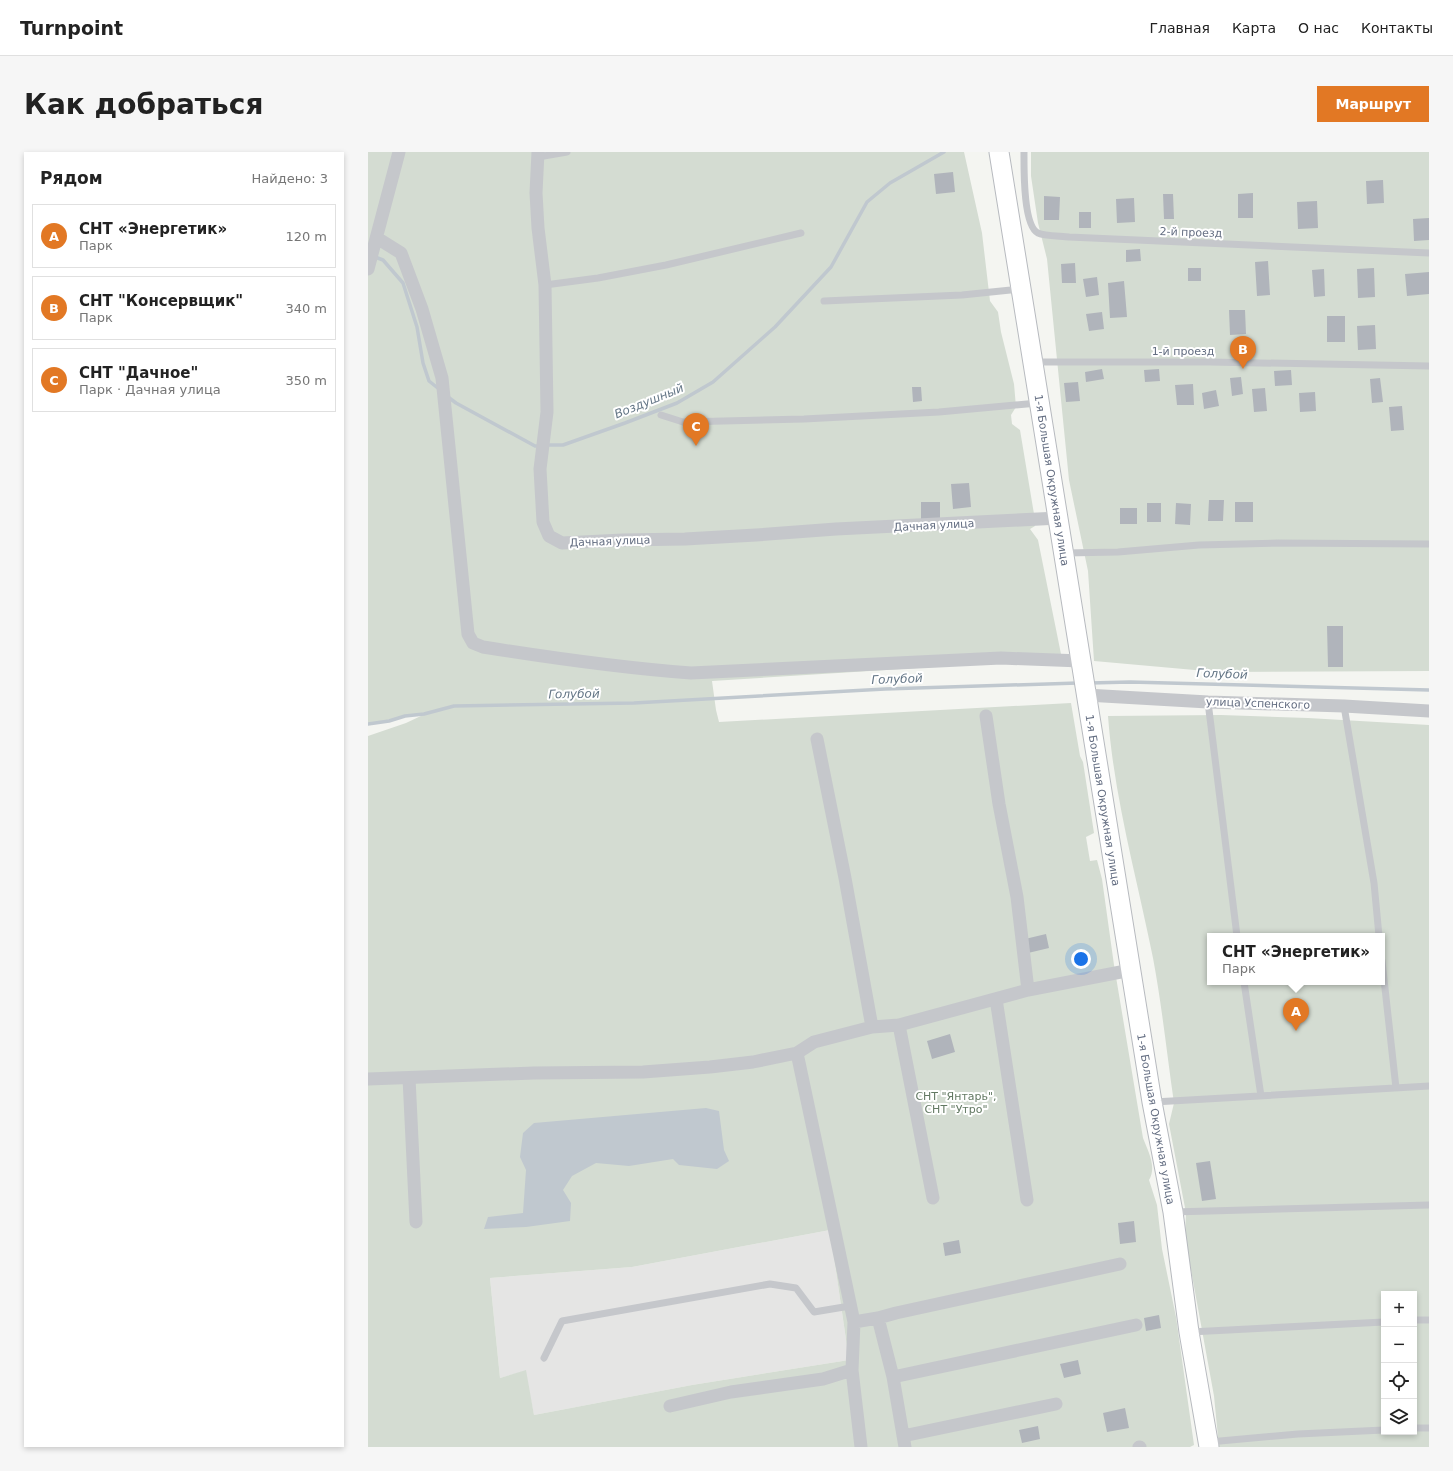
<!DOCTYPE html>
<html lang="ru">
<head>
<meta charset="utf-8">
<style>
  :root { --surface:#fff; --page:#f6f6f6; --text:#222; --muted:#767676; --line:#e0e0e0; --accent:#e27824 }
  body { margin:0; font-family:"DejaVu Sans",sans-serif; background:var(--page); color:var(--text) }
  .controls { position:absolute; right:12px; bottom:12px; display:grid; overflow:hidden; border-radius:0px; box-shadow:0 2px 6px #0003 }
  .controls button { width:36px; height:36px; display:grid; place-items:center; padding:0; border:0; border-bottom:1px solid var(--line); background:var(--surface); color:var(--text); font:20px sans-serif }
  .you { position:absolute; left:713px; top:807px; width:14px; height:14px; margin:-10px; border:3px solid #fff; border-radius:50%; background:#1a73e8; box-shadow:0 0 0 6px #1a73e833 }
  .badge { display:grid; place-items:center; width:26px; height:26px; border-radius:50%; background:var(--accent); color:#fff; font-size:13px; font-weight:700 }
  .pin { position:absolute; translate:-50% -33px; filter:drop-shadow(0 1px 2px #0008) }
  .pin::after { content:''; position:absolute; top:21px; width:14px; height:12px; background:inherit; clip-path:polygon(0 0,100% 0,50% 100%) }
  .popup { position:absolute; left:839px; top:781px; width:178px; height:52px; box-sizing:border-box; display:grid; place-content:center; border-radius:0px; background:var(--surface); filter:drop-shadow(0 1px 3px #0005); font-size:13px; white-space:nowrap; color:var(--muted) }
  .popup b { font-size:15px; color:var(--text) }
  .popup::after { content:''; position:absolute; left:50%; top:100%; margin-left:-8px; border:8px solid transparent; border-top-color:var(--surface) }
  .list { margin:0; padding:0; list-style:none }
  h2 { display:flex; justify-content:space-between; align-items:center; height:52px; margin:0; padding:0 16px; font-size:17px }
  h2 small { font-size:13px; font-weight:400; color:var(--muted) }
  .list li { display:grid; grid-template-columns:26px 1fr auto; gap:12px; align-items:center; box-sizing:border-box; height:64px; margin:0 8px 8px; padding:0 8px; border:1px solid var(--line); border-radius:0px }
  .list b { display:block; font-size:15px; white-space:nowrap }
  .list p { margin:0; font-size:13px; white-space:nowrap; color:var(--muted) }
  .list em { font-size:13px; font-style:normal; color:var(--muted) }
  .icon { flex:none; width:22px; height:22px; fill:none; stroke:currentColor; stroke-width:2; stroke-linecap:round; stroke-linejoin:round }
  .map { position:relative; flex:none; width:1061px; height:1295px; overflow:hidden; border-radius:0px }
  header { display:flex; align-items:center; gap:24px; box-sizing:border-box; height:56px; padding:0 20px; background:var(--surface); border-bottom:1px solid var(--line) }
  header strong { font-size:19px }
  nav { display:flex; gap:22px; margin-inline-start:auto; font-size:14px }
  .intro { display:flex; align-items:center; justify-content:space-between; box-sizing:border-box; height:96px; padding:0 24px }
  h1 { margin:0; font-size:28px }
  .button { padding:10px 18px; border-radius:0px; background:var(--accent); color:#fff; font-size:14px; font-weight:700 }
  main { display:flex; gap:24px; padding:0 24px }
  aside { flex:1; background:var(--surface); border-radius:0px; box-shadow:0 2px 6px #0003 }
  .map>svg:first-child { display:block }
  .built { fill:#e5e5e4 }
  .green { fill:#d4dcd2; fill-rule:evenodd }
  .water { fill:#c0c8cf }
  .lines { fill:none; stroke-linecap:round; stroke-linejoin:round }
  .stream { stroke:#c0c8cf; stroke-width:3.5 }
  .building { fill:#b0b4bb }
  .secondary-casing { stroke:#b7babf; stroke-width:21 }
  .lane { stroke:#c5c7cb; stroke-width:7 }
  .street { stroke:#c5c7cb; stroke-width:13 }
  .secondary { stroke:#fff; stroke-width:19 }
  .labels { text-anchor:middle; stroke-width:4; stroke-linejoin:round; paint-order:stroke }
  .street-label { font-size:11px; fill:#646e82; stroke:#fff }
  .park-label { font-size:11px; fill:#637963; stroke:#fff }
  .water-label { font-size:12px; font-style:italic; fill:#647686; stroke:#fff }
</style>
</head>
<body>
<header>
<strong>Turnpoint</strong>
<nav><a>Главная</a><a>Карта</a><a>О нас</a><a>Контакты</a></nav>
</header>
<div class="intro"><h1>Как добраться</h1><a class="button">Маршрут</a></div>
<main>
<aside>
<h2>Рядом<small>Найдено: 3</small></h2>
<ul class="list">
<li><span class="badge">A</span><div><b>СНТ «Энергетик»</b><p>Парк</p></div><em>120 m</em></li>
<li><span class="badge">B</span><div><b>СНТ &quot;Консервщик&quot;</b><p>Парк</p></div><em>340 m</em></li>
<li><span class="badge">C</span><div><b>СНТ &quot;Дачное&quot;</b><p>Парк · Дачная улица</p></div><em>350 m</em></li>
</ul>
</aside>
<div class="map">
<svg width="1061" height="1295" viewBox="0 0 1061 1295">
  <rect width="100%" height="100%" fill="#f4f5f1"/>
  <path class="built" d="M 462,1078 L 481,1208 L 324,1233 L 166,1263 L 157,1219 L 132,1226 L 122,1126 L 264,1115 Z"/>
  <path class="green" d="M 0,0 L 596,0 L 614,81 L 622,149 L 630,160 L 633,180 L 646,232 L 648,255 L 643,263 L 644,272 L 652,278 L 667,368 L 667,374 L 662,377 L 670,388 L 694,507 L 344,529 L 348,558 L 351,570 L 703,551 L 712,604 L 715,610 L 726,681 L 718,685 L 722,709 L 729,708 L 734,727 L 746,813 L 775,986 C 780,999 789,1015 781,1028 L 789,1053 L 794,1097 L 808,1165 L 826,1293 L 822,1295 L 0,1295 L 0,584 L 38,571 L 55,563 C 37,563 18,569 0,572 ZM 462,1078 L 481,1208 L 324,1233 L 166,1263 L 158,1218 L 132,1226 L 122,1126 L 264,1115 Z
    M 663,0 L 1061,0 L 1061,519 L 849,520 L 726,509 L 720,419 L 701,328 L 679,107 L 670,71 L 663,24 Z
    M 853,563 L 940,566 L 1061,573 L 1061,1295 L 851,1295 L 846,1244 L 817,1085 L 818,1061 L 801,972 L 806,951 C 799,903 794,854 785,806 C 769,726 746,646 740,564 ZM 842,784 L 1014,784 L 1014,830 L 842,830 ZM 1016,1142 L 1046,1142 L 1046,1280 L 1016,1280 Z"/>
  <path class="water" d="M 338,956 L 351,959 L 356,998 L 361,1009 L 349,1017 L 311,1013 L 305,1007 L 261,1014 L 228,1011 L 204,1024 L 195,1038 L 203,1051 L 202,1069 L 158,1075 L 116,1077 L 120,1065 L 155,1061 L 158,1018 L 152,1005 L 155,981 L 166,971 Z"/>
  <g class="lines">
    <path class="stream" d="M 7,105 L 15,108 L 35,131 L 49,175 L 55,211 L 61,229 L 71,237
      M 80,245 L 88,251 L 167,294 L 171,294
      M 177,293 L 195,293 L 257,271 L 309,251 L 345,230 L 407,175 L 463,115 L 499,50 L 522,31 L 576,0
      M 722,531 L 762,530 L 1061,538
      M 0,572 L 21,569 L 37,564 L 56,562 L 86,554 L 266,551 L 517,537 L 710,531"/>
  </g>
  <path class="building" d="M 585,20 L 587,40 L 568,42 L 566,22 Z
    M 1015,28 L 1016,51 L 999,52 L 998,29 Z
    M 885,41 L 885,66 L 870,66 L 870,42 Z
    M 795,42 L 805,42 L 806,67 L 796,67 Z
    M 676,44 L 692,45 L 691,68 L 676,68 Z
    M 766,46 L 767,70 L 749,71 L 748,47 Z
    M 949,49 L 950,76 L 930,77 L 929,50 Z
    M 711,60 L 723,60 L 723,76 L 711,76 Z
    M 1061,66 L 1061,88 L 1046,89 L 1045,67 Z
    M 772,97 L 773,109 L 758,110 L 758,98 Z
    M 900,109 L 902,143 L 889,144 L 887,110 Z
    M 707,111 L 708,131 L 694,131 L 693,112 Z
    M 820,116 L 833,116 L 833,129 L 820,129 Z
    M 1006,116 L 1007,145 L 990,146 L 989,117 Z
    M 956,117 L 957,144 L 946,145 L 944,118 Z
    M 1061,120 L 1061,142 L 1039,144 L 1037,122 Z
    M 729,125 L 731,143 L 718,145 L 715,127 Z
    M 756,129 L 759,165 L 742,166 L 740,131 Z
    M 861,158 L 877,158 L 878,182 L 862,183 Z
    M 734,160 L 736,177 L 721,179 L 718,162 Z
    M 959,164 L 977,164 L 977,190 L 959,190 Z
    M 1007,173 L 1008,197 L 990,198 L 989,174 Z
    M 734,217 L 736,227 L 718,230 L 717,220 Z
    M 791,217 L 792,229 L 777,230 L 776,218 Z
    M 923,218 L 924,233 L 907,234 L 906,219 Z
    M 873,225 L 875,242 L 864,244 L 862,226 Z
    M 1012,226 L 1015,250 L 1004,251 L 1002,227 Z
    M 710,230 L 712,249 L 698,250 L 696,231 Z
    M 825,232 L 826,253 L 809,253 L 807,233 Z
    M 544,235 L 553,235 L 554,249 L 545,250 Z
    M 897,236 L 899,259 L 886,260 L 884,237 Z
    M 848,238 L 851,254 L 836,257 L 834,241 Z
    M 947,240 L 948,259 L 932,260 L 931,241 Z
    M 1034,254 L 1036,278 L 1023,279 L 1021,255 Z
    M 601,331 L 603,355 L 585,357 L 583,332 Z
    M 841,348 L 856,348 L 855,369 L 840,369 Z
    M 553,350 L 572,350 L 572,369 L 553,369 Z
    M 867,350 L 885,350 L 885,370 L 867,370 Z
    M 779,351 L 793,351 L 793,370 L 779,370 Z
    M 808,351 L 823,352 L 822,373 L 807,372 Z
    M 752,356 L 769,356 L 769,372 L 752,372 Z
    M 959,474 L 975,474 L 975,515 L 960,515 Z
    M 678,782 L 681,796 L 660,801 L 657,787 Z
    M 582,882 L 587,900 L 564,907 L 559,889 Z
    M 842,1009 L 848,1047 L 834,1049 L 828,1011 Z
    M 766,1069 L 768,1090 L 752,1092 L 750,1071 Z
    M 591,1088 L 593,1101 L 577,1104 L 575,1091 Z
    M 791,1163 L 793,1176 L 778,1179 L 776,1166 Z
    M 710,1208 L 713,1222 L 696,1226 L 692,1212 Z
    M 757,1256 L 761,1276 L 739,1280 L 735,1261 Z
    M 670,1274 L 672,1287 L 654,1291 L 651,1278 Z"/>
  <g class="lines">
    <defs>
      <path id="secondary" d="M 631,0 L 784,950 L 805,1060 L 821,1180 L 841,1295"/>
    </defs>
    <use href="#secondary" class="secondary-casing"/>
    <path class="lane" d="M 656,0 C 656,15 655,74 670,81 C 675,84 693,84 701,85 L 1061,101
      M 170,5 L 199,0
      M 177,133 L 230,126 L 298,113 L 433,81
      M 456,149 L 594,143 L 653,137
      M 666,210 L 842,210 L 1061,214
      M 293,263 L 315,270 L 436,267 L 571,260 L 670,251
      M 697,401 L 750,400 L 831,393 L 909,391 L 1061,392
      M 840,550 L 869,784
      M 976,554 L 1006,731 L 1011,784
      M 1014,809 L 1028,936
      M 876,830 L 893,944
      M 786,950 L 1061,934
      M 805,1060 L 1061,1053
      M 1046,1168 L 1061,1168
      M 822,1180 L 1016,1170
      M 176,1206 L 194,1169 L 402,1132 L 428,1136 L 446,1160 L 482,1154
      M 1046,1276 L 1061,1276
      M 841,1290 L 930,1282 L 1016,1278"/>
    <path class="street" d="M 170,0 L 168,41 L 170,76 L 177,133 L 179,260 L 172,317 L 175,370 L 181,384 L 194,391 L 255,388 L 317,387 L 388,383 L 468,377 L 691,366
      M 9,86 L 33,101 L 54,157 L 74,226 L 100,482 L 105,491 L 115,495 C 184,506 253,516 323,521 L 633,506 L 713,509
      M 0,117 L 31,0
      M 718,543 L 840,550 L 976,554 L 1061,559
      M 618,564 L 631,652 L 649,745 L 660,838
      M 449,587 L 477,726 L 504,875
      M 628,847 L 659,1048
      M 531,873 L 565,1046
      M 429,901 L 486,1170 L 484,1218 L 493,1295
      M 41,926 L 48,1070
      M 0,927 L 166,921 L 275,920 L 342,915 L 385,910 L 429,901 L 446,890 L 504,875 L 531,873 L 660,838 L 763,818
      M 510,1166 L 528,1161 L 752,1112
      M 486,1170 L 510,1166 L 525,1225 L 537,1295
      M 525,1225 L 768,1173
      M 302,1254 L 363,1240 L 455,1227 L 484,1218
      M 535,1284 L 688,1252
      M 771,1295 L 772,1295"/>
    <use href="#secondary" class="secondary"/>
  </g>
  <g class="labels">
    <g class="street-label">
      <text transform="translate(823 80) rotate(2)" y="4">2-й проезд</text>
      <text x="815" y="203">1-й проезд</text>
      <text transform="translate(684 328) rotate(81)" y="4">1-я Большая Окружная улица</text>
      <text transform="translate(566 373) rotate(-3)" y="4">Дачная улица</text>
      <text transform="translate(242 389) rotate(-2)" y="4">Дачная улица</text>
      <text transform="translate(890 551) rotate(2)" y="4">улица Успенского</text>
      <text transform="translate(735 648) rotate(81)" y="4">1-я Большая Окружная улица</text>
      <text transform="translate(788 967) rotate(80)" y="4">1-я Большая Окружная улица</text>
    </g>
    <g class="park-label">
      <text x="588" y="948">СНТ "Янтарь",<tspan x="588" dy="13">СНТ "Утро"</tspan></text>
    </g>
    <g class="water-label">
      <text transform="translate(281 249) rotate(-22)" y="4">Воздушный</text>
      <text transform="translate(854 522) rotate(2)" y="4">Голубой</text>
      <text transform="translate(529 527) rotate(-2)" y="4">Голубой</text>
      <text transform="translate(206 542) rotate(-1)" y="4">Голубой</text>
    </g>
  </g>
</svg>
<div class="controls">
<button>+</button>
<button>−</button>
<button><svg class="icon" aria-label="locate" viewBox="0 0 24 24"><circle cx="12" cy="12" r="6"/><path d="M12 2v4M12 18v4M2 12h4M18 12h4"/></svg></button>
<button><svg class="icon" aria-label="layers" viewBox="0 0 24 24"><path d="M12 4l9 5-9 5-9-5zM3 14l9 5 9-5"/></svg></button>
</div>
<div class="you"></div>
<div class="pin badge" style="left:928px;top:879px">A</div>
<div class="popup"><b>СНТ «Энергетик»</b>Парк</div>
<div class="pin badge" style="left:875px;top:217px">B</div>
<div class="pin badge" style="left:328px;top:294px">C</div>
</div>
</main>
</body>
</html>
